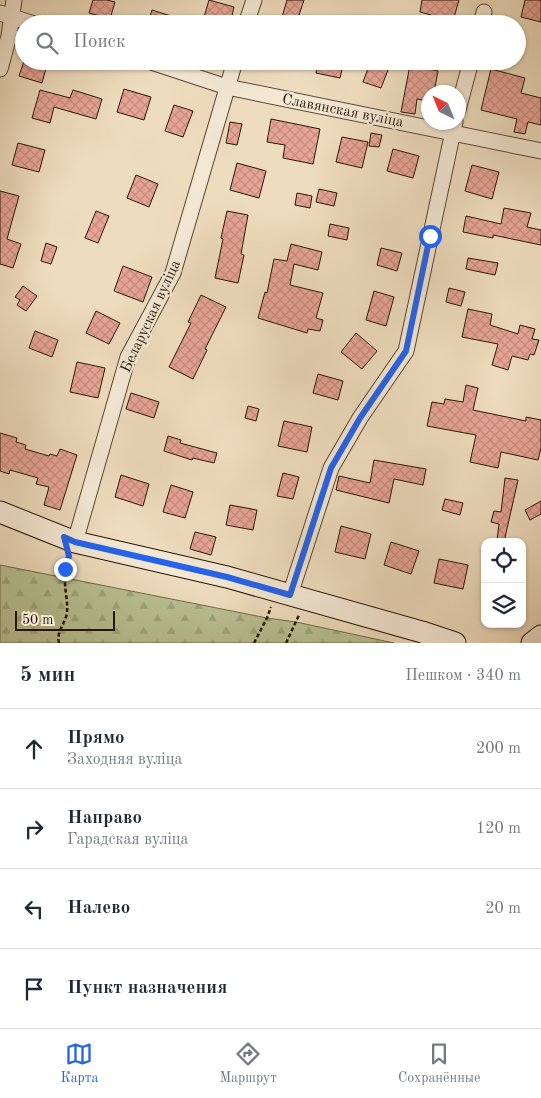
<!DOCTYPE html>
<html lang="ru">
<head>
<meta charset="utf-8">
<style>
  :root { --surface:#fff; --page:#f6f6f7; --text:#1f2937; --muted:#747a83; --line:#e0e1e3; --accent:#2563eb }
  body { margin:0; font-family:"Old Standard TT",serif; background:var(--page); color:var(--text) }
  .controls { position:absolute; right:15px; bottom:15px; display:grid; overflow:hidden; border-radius:10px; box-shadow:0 1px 4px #0004 }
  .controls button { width:45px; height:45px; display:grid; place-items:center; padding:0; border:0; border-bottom:1px solid var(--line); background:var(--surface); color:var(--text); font:25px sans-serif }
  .compass { position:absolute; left:421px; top:85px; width:45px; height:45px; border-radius:50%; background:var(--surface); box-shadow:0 1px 4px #0004; rotate:317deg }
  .scale { position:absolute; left:15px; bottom:12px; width:100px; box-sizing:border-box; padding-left:5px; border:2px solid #281604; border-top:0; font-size:14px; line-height:18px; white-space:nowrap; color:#281604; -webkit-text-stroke:4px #f4e8d5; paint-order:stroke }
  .stop { position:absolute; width:15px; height:15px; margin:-11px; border:4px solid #2563eb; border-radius:50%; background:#fff }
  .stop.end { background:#2563eb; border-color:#fff; box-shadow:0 1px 5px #0008 }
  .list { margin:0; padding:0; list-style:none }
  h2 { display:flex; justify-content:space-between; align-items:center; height:65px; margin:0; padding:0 20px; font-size:21px }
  h2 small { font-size:16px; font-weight:400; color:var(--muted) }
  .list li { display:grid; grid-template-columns:32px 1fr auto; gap:15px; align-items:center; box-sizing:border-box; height:80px; padding:0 20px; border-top:1px solid var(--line) }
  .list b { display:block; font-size:19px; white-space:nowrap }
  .list p { margin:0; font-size:16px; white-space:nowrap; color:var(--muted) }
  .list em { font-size:16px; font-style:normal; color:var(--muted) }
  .icon { flex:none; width:28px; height:28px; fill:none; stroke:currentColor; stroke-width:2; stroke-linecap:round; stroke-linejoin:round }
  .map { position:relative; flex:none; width:541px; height:643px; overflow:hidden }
  .search { position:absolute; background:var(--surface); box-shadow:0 1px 4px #0004; left:15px; right:15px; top:15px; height:55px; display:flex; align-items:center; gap:12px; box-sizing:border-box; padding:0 18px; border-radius:28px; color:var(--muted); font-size:19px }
  .sheet { height:385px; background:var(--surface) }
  nav { display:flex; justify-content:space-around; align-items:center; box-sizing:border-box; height:70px; border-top:1px solid var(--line); background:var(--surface); font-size:14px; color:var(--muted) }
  nav a { display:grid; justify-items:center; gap:2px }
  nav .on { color:var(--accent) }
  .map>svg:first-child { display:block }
  .forest { fill:url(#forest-firs); stroke:#706b4b }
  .building { fill:url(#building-cross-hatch); stroke:#281604 }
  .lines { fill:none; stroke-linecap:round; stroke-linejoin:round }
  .street-casing { stroke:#5a4832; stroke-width:17 }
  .secondary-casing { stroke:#281604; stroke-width:23 }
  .path { stroke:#281604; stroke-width:2.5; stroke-dasharray:4 2.5; stroke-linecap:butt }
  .street { stroke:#f4e8d5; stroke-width:15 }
  .secondary { stroke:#f4e8d5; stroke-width:21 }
  .route { stroke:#2563eb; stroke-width:6 }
  .labels { text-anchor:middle; stroke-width:4.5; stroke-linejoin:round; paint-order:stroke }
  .street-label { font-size:15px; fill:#281604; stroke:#f4e8d5 }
</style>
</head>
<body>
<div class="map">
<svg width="541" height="643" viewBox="0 0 541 643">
  <defs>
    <pattern id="forest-firs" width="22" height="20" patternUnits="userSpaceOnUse" patternTransform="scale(1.25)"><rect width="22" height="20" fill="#b8c092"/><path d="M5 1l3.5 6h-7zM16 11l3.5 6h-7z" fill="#9ea47c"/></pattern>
    <pattern id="building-cross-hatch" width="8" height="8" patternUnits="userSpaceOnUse" patternTransform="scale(1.25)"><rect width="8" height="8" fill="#e7a495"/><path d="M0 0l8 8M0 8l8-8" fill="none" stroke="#c68c7f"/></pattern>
  </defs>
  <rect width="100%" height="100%" fill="#eedcbe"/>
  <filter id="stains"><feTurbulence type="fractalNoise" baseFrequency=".004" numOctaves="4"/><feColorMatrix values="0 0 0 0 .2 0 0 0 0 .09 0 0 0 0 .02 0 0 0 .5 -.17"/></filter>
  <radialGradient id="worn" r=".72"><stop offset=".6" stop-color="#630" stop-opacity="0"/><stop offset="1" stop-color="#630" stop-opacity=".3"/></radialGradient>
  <path class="forest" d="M 0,565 L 267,618 L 296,622 L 394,643 L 0,643 Z"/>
  <path class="building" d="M 93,0 L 107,0 L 115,2 L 110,19 L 89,13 Z
    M 209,0 L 234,7 L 230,24 L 202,24 Z
    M 287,0 L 304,0 L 299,15 L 319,21 L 319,24 L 280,24 Z
    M 422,0 L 459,0 L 453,21 L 420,12 Z
    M 525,0 L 541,0 L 541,22 L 521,17 Z
    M 152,10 L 187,21 L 187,24 L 148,24 Z
    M 24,61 L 48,61 L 42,83 L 19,76 Z
    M 318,61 L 344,61 L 340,78 L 316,73 Z
    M 370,63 L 388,70 L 381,88 L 363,82 Z
    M 410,65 L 438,71 L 434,92 L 428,92 L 428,101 L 417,99 L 415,114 L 401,112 Z
    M 491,69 L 525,78 L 521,93 L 541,98 L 541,125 L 528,122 L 525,134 L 514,132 L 517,119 L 481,110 Z
    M 124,89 L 151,97 L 144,120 L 117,112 Z
    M 40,90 L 70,98 L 73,90 L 102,99 L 96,119 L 54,107 L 50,123 L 32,118 Z
    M 174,105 L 193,111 L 183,137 L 165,131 Z
    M 271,119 L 320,129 L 313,164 L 283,158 L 285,145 L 267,142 Z
    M 230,122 L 242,124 L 237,145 L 226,143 Z
    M 371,133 L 382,135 L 379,147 L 369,146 Z
    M 342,137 L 368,142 L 362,168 L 336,162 Z
    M 18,143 L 45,150 L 39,172 L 12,165 Z
    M 393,149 L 419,156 L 413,178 L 387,171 Z
    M 237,163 L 266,171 L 259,198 L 230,190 Z
    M 472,165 L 499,172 L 492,199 L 465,191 Z
    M 136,175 L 158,184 L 149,207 L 127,198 Z
    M 319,189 L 337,193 L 334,206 L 316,202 Z
    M 0,191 L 19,196 L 7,239 L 21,244 L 13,268 L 0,264 Z
    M 297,193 L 312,196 L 310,208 L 295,205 Z
    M 504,208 L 531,213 L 527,227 L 541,230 L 541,245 L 493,235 L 493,238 L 463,232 L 466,216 L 501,224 Z
    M 96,211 L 109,216 L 98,243 L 85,238 Z
    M 227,211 L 248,215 L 241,254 L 244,255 L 238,283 L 215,278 L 223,239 L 221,238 Z
    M 330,224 L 349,228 L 347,240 L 328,236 Z
    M 46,243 L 57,247 L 51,264 L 41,261 Z
    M 291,244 L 322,252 L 318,270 L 294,264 L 290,285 L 323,293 L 316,318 L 323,320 L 320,331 L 308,329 L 307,333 L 258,318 L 265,292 L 267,293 L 274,259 L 287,261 Z
    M 381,248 L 402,253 L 397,271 L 377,265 Z
    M 468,258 L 498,263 L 495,275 L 466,269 Z
    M 123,266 L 152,277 L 143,302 L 114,291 Z
    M 23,286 L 37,296 L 26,311 L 17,305 L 20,300 L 15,297 Z
    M 449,288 L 465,292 L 461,306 L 446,302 Z
    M 374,291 L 394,297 L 386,326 L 366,320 Z
    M 201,295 L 226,307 L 205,349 L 207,350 L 193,379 L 169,367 L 191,323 L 188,322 Z
    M 468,309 L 492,314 L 490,325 L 518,334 L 520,325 L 535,329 L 532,339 L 539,340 L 534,355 L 530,354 L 528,360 L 512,356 L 508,370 L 492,365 L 498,344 L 462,337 Z
    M 96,311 L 120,323 L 109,344 L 86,333 Z
    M 35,331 L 58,340 L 52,357 L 29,348 Z
    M 356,333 L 377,351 L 362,369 L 341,352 Z
    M 77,362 L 105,368 L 98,398 L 70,392 Z
    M 318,374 L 343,381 L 338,400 L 313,393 Z
    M 466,385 L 478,388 L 473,410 L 526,421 L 526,417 L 541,420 L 541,448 L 538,460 L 501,452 L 498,468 L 470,462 L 476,435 L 427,426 L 432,402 L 444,404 L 445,399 L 463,402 Z
    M 131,393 L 159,402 L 154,418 L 126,409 Z
    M 248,406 L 259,409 L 256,421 L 245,418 Z
    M 284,421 L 312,427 L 307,452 L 278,446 Z
    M 0,433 L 17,438 L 16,442 L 26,445 L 25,449 L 49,456 L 50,454 L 57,456 L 60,449 L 77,455 L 60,510 L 44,505 L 49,487 L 36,484 L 38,478 L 10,470 L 9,474 L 0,471 Z
    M 168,436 L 181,440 L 180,443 L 217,453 L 214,463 L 193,458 L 192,460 L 164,451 Z
    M 374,460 L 426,469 L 423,485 L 394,479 L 389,503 L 336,490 L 339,476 L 370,483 Z
    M 283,473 L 299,477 L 293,499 L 277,496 Z
    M 121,475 L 149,484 L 143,506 L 115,497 Z
    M 505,478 L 518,480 L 504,542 L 497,540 L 499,524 L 491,522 L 494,511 L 501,512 Z
    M 171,485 L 193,492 L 185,518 L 163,512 Z
    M 445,499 L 463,503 L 460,515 L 442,510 Z
    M 541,501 L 541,514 L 530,520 L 525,510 Z
    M 230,505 L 257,510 L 253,530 L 226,525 Z
    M 341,526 L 371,534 L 365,559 L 335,552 Z
    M 195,532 L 216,537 L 211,555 L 190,549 Z
    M 391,542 L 419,551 L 411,574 L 384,565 Z
    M 439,559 L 468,565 L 463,589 L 434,583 Z"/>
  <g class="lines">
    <defs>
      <path id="street" d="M 0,13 L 34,24
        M 246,24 L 254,0
        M 481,24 L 484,12
        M 148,61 L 227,87 L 541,151
        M 0,69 L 9,36 L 14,0
        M 458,110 L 471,61
        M 75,542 L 128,357 L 173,273 L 235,61
        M 290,595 L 331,468 L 360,418 L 406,351 L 455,122"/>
      <path id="secondary" d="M 0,512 L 75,542 L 227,577 L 422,632 L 455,643
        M 532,643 L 541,636"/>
    </defs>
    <use href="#street" class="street-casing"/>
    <use href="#secondary" class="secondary-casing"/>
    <path class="path" d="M 59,643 C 56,632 65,624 67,613 C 68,601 65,593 65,581 C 64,573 66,566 68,558
      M 254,643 L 267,618 L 271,607
      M 286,643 L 299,615"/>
    <use href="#street" class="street"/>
    <use href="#secondary" class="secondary"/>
  </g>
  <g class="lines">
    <path class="route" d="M 65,569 L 69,556 L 64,537 L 75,542 L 227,577 L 290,595 L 331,468 L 360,418 L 406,351 L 430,236"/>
  </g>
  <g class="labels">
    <g class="street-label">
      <text transform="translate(343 110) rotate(11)" y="5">Славянская вуліца</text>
      <text transform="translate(150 316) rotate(-65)" y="5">Беларуская вуліца</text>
    </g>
  </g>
  <rect width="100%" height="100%" filter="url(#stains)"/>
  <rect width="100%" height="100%" fill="url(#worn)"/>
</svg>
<div class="controls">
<button><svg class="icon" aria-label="locate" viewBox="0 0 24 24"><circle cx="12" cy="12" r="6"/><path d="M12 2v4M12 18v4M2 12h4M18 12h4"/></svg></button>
<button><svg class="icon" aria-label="layers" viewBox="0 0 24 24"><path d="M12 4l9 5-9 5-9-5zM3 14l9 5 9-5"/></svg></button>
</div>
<svg class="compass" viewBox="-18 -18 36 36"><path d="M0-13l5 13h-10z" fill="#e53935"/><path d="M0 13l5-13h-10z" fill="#747a83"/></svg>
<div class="scale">50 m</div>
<div class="stop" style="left:430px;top:236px"></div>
<div class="stop end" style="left:65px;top:569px"></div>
<div class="search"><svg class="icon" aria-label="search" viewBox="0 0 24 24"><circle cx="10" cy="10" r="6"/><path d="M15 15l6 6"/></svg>Поиск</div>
</div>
<section class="sheet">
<h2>5 мин<small>Пешком · 340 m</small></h2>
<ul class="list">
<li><svg class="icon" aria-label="ahead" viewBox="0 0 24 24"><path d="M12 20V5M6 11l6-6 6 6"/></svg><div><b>Прямо</b><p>Заходняя вуліца</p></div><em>200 m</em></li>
<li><svg class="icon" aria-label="right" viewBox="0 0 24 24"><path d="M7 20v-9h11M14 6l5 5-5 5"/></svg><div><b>Направо</b><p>Гарадская вуліца</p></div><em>120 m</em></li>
<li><svg class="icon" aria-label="left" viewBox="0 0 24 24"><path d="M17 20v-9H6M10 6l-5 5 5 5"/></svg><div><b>Налево</b></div><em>20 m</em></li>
<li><svg class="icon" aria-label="arrive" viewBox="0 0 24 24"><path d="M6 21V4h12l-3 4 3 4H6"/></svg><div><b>Пункт назначения</b></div></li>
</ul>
</section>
<nav>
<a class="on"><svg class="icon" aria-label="map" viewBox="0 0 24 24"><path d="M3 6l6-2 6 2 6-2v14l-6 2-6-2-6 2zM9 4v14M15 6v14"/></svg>Карта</a>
<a><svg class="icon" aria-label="directions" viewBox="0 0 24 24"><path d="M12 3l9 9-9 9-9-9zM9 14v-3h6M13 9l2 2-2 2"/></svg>Маршрут</a>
<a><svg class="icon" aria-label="saved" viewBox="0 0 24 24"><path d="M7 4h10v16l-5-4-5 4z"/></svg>Сохранённые</a>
</nav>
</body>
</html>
